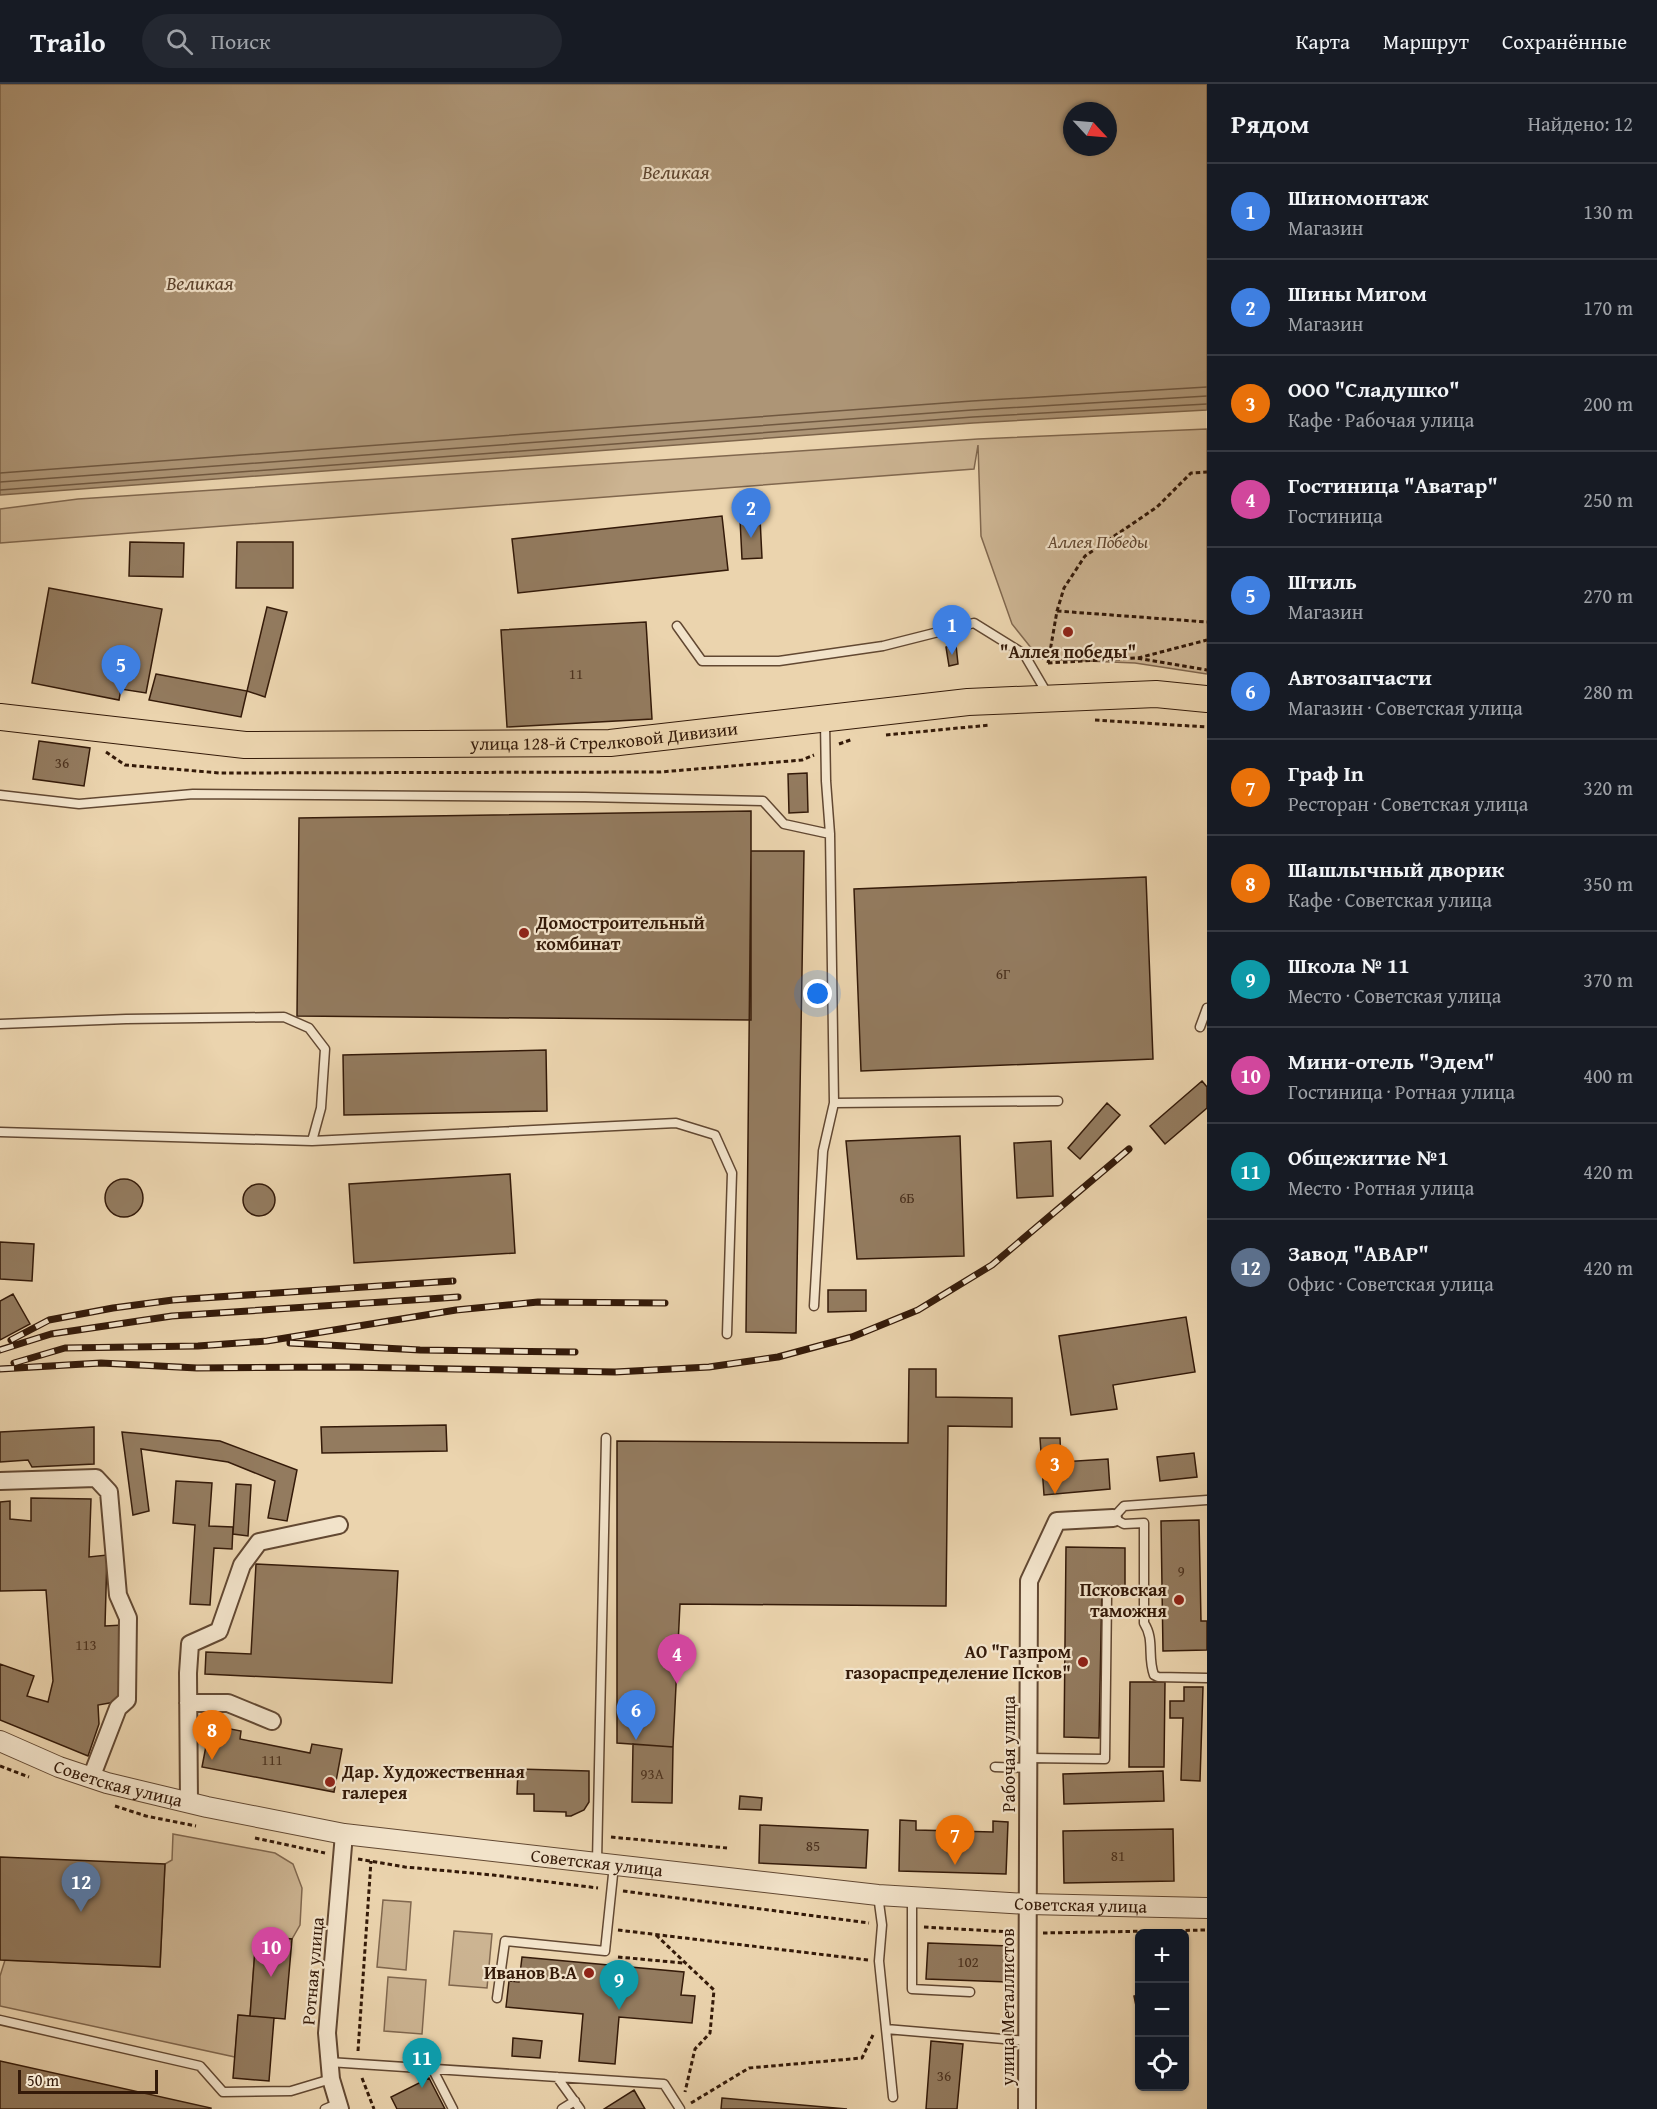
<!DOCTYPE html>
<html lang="ru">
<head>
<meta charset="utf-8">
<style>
  :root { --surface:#171b24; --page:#242831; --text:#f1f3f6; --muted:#9ea1a6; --line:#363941; --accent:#2563eb }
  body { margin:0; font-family:"Gentium Book Plus",serif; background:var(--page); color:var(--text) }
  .controls { position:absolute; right:18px; bottom:18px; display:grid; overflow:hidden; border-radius:9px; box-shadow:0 2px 4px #0004 }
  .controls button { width:54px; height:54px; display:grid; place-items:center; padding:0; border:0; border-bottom:2px solid var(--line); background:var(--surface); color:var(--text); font:30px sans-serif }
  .compass { position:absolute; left:1063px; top:18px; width:54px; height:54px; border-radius:50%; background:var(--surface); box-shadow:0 2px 4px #0004; rotate:116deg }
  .scale { position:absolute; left:18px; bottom:15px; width:140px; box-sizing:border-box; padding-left:6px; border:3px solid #341a09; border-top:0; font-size:16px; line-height:21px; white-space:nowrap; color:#341a09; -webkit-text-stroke:4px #f2e3ca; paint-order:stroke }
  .you { position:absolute; left:818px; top:910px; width:21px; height:21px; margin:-15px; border:4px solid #fff; border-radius:50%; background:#1a73e8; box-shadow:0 0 0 9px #1a73e833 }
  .badge { display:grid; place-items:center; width:39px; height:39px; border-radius:50%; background:var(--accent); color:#fff; font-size:20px; font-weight:700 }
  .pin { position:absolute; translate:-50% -50px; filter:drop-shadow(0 2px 3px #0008) }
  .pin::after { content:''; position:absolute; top:32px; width:21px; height:18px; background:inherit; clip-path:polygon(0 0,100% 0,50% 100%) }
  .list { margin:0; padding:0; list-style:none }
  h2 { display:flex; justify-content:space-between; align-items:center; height:78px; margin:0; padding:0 24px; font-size:26px }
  h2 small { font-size:20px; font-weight:400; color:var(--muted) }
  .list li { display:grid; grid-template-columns:39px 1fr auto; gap:18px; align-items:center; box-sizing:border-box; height:96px; padding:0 24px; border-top:2px solid var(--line) }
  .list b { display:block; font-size:22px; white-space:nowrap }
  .list p { margin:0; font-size:20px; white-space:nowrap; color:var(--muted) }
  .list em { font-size:20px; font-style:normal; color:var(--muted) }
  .icon { flex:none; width:33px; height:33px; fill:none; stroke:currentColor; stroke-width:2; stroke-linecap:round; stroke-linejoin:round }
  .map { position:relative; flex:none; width:1207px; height:2025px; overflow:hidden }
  header { display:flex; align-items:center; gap:36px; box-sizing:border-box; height:84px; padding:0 30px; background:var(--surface); border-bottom:2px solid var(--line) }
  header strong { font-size:28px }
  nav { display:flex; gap:33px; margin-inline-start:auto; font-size:21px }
  .search { width:420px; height:54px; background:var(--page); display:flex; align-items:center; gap:15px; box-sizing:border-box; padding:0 21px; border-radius:33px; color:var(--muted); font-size:22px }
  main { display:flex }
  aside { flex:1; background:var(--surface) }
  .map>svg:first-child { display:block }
  .green { fill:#ccb492; stroke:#80674e; stroke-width:1.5 }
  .water { fill:#ad9576; stroke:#7d644a; stroke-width:1.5; fill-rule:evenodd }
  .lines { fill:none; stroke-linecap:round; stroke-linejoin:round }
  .shore { stroke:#705840; stroke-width:1.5 }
  .building { fill:#937b5f; stroke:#341a09; stroke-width:1.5 }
  .service-casing { stroke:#624832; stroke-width:11 }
  .minor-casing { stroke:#624832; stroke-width:20 }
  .tertiary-casing { stroke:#624832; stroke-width:22 }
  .primary-casing { stroke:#341a09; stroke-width:28 }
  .path { stroke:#341a09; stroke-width:3; stroke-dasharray:4.5 3; stroke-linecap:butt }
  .service { stroke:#f2e3ca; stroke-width:8 }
  .minor { stroke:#f2e3ca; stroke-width:16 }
  .tertiary { stroke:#f2e3ca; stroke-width:20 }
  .primary { stroke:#ebd4ae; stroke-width:26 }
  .rail-casing { stroke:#341a09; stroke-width:7 }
  .rail { stroke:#f2e3ca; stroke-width:4.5; stroke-dasharray:14; stroke-linecap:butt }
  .poi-dot { fill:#8f2418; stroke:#f2e3ca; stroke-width:2 }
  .labels { text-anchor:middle; stroke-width:4.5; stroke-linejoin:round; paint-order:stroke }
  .number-label { font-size:15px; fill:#4c321e }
  .park-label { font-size:18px; font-style:italic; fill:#624832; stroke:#f2e3ca }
  .poi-label { font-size:18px; font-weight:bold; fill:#341a09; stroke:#f2e3ca; text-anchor:end }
  .street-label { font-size:18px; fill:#341a09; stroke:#f2e3ca }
  .water-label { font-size:20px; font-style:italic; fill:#5e452f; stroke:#f2e3ca }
</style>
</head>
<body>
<header>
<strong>Trailo</strong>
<div class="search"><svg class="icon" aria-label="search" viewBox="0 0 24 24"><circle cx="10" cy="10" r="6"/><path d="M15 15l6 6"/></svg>Поиск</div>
<nav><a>Карта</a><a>Маршрут</a><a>Сохранённые</a></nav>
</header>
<main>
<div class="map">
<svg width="1207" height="2025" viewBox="0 0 1207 2025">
  <rect width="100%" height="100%" fill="#ebd4ae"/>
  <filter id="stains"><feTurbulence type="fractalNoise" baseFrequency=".00333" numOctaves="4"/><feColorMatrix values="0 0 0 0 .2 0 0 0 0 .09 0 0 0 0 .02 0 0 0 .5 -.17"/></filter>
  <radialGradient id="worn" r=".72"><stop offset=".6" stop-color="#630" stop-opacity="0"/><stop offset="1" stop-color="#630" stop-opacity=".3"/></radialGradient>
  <path class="green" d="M 1207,345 L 1207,590 L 1135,579 L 1040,575 L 1012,540 L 981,452 L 978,361 L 974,385 L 0,459 L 0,425 L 78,415 L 978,355 Z
    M 173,1750 L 275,1769 L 293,1780 L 302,1804 L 300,1841 L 292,1855 L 256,1853 L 250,1932 L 238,1931 L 235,1973 L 0,1922 L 0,1892 L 5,1876 L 160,1883 L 165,1780 L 172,1776 Z
    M 383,1816 L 411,1818 L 406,1886 L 377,1883 Z
    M 454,1847 L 492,1850 L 487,1904 L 449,1901 Z
    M 388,1893 L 426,1896 L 422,1950 L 384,1947 Z"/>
  <path class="water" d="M 0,0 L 1207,0 L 1207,326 L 973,339 L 0,411 ZM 1072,27 L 1108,27 L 1108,63 L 1072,63 Z"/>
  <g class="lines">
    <path class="shore" d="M 0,389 L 972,317 L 1207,303
      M 0,398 L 972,326 L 1207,312
      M 0,406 L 973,333 L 1207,320"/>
  </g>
  <path class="building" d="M 722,432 L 728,486 L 518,509 L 512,455 Z
    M 760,434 L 762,474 L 742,475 L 740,435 Z
    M 130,458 L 184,459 L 183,493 L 129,492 Z
    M 237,458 L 293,458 L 293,504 L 236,504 Z
    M 49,504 L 162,525 L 146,609 L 121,605 L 119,616 L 32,599 Z
    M 267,523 L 287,528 L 265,613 L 247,607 Z
    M 646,538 L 652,635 L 507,643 L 501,546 Z
    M 956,561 L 958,580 L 949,582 L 946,563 Z
    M 156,590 L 247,607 L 241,633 L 149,616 Z
    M 39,657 L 90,664 L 84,702 L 33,695 Z
    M 807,689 L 808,728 L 789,729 L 788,690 Z
    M 751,727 L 751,936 L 297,932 L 299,734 Z
    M 751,767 L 804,767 L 796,1249 L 746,1248 Z
    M 1146,793 L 1153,975 L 861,987 L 854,805 Z
    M 546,966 L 547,1027 L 344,1031 L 343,971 Z
    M 1202,997 L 1207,1003 L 1207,1024 L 1165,1060 L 1150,1042 Z
    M 1107,1019 L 1120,1031 L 1080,1075 L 1068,1064 Z
    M 960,1052 L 964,1172 L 857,1175 L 846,1057 Z
    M 1051,1057 L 1053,1112 L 1017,1114 L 1014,1059 Z
    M 510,1090 L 515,1169 L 354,1179 L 349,1100 Z
    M105 1114a19 19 0 1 1 38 0a19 19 0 1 1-38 0Z
    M243 1116a16 16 0 1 1 32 0a16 16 0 1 1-32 0Z
    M 0,1158 L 34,1160 L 32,1197 L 0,1195 Z
    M 828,1206 L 866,1206 L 866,1227 L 828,1228 Z
    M 13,1210 L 30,1240 L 0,1256 L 0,1217 Z
    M 1186,1233 L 1195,1288 L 1113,1301 L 1117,1325 L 1071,1331 L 1059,1252 Z
    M 909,1285 L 936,1285 L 936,1313 L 1012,1314 L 1012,1343 L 948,1342 L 946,1522 L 680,1520 L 673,1663 L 617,1659 L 617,1357 L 908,1359 Z
    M 446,1341 L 447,1367 L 322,1369 L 321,1343 Z
    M 94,1343 L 94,1380 L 32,1383 L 28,1376 L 0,1378 L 0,1348 Z
    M 122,1348 L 220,1357 L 297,1386 L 287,1437 L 268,1434 L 275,1397 L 228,1378 L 141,1365 L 149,1427 L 133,1431 Z
    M 1040,1354 L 1060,1354 L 1061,1378 L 1108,1375 L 1110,1405 L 1044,1411 Z
    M 1194,1369 L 1197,1393 L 1160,1397 L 1157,1373 Z
    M 176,1397 L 212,1399 L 209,1442 L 233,1443 L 232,1465 L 214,1464 L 210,1521 L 190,1520 L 195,1441 L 173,1439 Z
    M 236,1400 L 251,1401 L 248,1452 L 233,1450 Z
    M 31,1414 L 91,1415 L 89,1473 L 107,1471 L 105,1542 L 123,1541 L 120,1617 L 98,1621 L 99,1640 L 88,1672 L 0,1636 L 0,1580 L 34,1592 L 27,1612 L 48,1618 L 53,1597 L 46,1506 L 0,1507 L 0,1418 L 10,1417 L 10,1435 L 31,1437 Z
    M 1199,1436 L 1201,1537 L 1207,1537 L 1207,1566 L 1163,1567 L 1161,1437 Z
    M 1066,1463 L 1125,1464 L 1125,1502 L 1102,1502 L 1099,1654 L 1064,1653 Z
    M 256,1480 L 398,1487 L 392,1599 L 205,1590 L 206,1568 L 251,1570 Z
    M 1130,1598 L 1165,1598 L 1164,1683 L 1129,1683 Z
    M 1184,1603 L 1203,1603 L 1200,1697 L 1181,1696 L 1183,1634 L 1170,1634 L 1170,1617 L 1184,1617 Z
    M 210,1641 L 241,1647 L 240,1655 L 310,1669 L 312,1660 L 342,1665 L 334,1708 L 202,1683 Z
    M 633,1660 L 673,1663 L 672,1719 L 632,1718 Z
    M 518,1685 L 589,1687 L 589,1718 L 584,1726 L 571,1732 L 566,1732 L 566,1728 L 534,1727 L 534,1710 L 517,1710 Z
    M 1163,1687 L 1164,1717 L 1064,1720 L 1063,1690 Z
    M 740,1712 L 762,1714 L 761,1726 L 739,1725 Z
    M 900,1736 L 916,1737 L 916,1746 L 993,1748 L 993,1737 L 1008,1738 L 1006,1790 L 899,1787 Z
    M 760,1741 L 868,1746 L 866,1784 L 759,1779 Z
    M 1173,1745 L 1174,1797 L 1064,1799 L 1063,1747 Z
    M 0,1773 L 165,1780 L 160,1883 L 0,1876 Z
    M 256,1852 L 292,1855 L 285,1935 L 250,1932 Z
    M 928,1859 L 1009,1862 L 1008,1898 L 926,1895 Z
    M 522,1873 L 684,1888 L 681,1911 L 695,1912 L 692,1939 L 619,1933 L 615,1980 L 579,1977 L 583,1930 L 506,1923 L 509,1897 L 519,1898 Z
    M 1140,1911 L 1140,1941 L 1134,1912 Z
    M 238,1931 L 274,1934 L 269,1997 L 233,1994 Z
    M 513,1954 L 542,1957 L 540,1974 L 512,1972 Z
    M 931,1957 L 963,1960 L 957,2025 L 926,2025 Z
    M 0,1977 L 211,2024 L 211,2025 L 0,2025 Z
    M 429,1994 L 445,2025 L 397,2025 L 391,2013 Z
    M 634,2006 L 645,2025 L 604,2025 Z
    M 722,2014 L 847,2025 L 721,2025 Z"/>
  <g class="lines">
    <defs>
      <path id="service" d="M 677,542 L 702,577 L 779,577 L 883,562 L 974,539 L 1024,570 L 1048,611
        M 825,638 L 826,697 L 830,750 L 834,1019 L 1058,1017
        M 0,711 L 79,720 L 193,710 L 585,713 L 763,717 L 784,740 L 830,750
        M 0,940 L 126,935 L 284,933 L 309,944 L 325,965 L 321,1024 L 312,1057
        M 1200,943 L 1207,924
        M 0,1048 L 312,1057 L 676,1039 L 715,1051 L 732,1089 L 727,1250
        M 814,1222 L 823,1067 L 834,1019
        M 1207,1416 L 1124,1422 L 1113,1434 L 1124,1440 L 1144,1439 L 1144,1539 C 1155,1556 1147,1572 1154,1591 L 1158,1593 L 1207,1594
        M 1029,1674 L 1105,1675 L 1107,1513
        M 995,1683 L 1029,1684
        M 597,1778 L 606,1354
        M 878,1811 L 882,1841 L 879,1877 L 893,2013
        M 912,1814 L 912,1905 L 970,1908
        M 497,1914 L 505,1857 L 605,1867 L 614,1781
        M 0,1936 L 200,1982 L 223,2008 L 291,2007 L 331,1995
        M 886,1945 L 1027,1957
        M 329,1978 L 664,2000 L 680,2025
        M 432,1984 L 453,2025
        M 557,1993 L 580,2025
        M 325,2025 L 337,2020
        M 562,2025 L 575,2017"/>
      <path id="minor" d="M 0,1397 L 96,1394 L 109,1408 L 118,1511 L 128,1534 L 127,1616 L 118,1624 L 91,1694
        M 188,1619 L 228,1619 L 272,1637
        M 189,1719 L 188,1589 L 190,1560 L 219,1547 L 242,1481 L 259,1458 L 339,1441
        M 340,2025 L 331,1995 L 327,1949 L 344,1750
        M 1027,2025 L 1029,1497 L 1057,1437 L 1113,1434"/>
      <g id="tertiary">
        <path id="s1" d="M 0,1657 L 59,1683 L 107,1699 L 207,1723 L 344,1750 L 878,1811 L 1028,1820 L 1207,1824"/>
      </g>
      <g id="primary">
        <path id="s2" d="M 0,633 L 245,661 L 610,659 L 968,618 L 1156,610 L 1207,615"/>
      </g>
    </defs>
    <use href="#service" class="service-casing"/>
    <use href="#minor" class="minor-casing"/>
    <use href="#tertiary" class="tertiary-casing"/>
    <use href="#primary" class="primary-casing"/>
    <path class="path" d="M 1057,527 L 1207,538
      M 1138,574 L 1207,556
      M 1048,579 L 1057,527 L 1064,504 L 1085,472 L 1157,423 L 1191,389 L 1207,388
      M 1048,579 L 1136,574 L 1207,586
      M 1095,636 L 1207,643
      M 886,651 L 990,641
      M 839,660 L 853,655
      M 106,668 L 125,681 L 220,689 L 661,688 L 802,676 L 814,671
      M 0,1682 L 29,1693
      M 115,1722 L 146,1732 L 196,1742
      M 611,1753 L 727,1764
      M 255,1754 L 325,1769
      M 358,1775 L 405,1783 L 493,1791 L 598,1804
      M 623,1807 L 869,1839
      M 924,1843 L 1010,1848
      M 618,1846 L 868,1876
      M 1043,1849 L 1207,1846
      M 656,1851 L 714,1906 L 710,1949 L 695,1965 L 685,2008
      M 618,1873 L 683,1879
      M 358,1967 L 371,1777
      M 362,1994 L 374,2025
      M 691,2019 L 749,1984 L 862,1974 L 873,1951"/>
    <use href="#service" class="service"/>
    <use href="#minor" class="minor"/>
    <use href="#tertiary" class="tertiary"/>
    <use href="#primary" class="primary"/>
    <defs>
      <path id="rail" d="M 11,1256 L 49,1236 L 113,1224 L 173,1216 L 453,1197
        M 290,1259 L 420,1266 L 575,1268
        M 0,1266 L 51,1250 L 172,1232 L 458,1213
        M 14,1279 L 65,1264 L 198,1262 L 267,1257 L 456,1226 L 538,1218 L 665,1219
        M 0,1285 L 101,1279 L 197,1284 L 346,1283 L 615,1288 L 709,1283 L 778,1273 L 852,1253 L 918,1226 L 992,1181 L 1129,1065"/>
    </defs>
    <use href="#rail" class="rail-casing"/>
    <use href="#rail" class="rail"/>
  </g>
  <g class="poi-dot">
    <circle cx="1068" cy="548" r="6"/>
    <circle cx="524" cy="849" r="6"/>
    <circle cx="1179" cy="1516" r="6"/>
    <circle cx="1083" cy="1578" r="6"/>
    <circle cx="330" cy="1698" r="6"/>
    <circle cx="589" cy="1889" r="6"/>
  </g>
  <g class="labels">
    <g class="number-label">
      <text x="576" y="595">11</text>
      <text x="62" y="684">36</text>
      <text x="1003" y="895">6Г</text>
      <text x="907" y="1119">6Б</text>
      <text x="1181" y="1492">9</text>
      <text x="86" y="1566">113</text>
      <text x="272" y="1681">111</text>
      <text x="652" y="1695">93А</text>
      <text x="813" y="1767">85</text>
      <text x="1118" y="1777">81</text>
      <text x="968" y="1883">102</text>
      <text x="944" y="1997">36</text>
    </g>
    <g class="park-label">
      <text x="1098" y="464">Аллея Победы</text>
    </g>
    <g class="poi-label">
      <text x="1068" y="574" text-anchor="middle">"Аллея победы"</text>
      <text x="536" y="845" text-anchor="start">Домостроительный<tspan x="536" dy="21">комбинат</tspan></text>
      <text x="1167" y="1512">Псковская<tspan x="1167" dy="21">таможня</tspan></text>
      <text x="1071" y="1574">АО "Газпром<tspan x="1071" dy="21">газораспределение Псков"</tspan></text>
      <text x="342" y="1694" text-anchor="start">Дар. Художественная<tspan x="342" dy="21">галерея</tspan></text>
      <text x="577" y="1895">Иванов В.А</text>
    </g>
    <g class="street-label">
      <text dy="6" stroke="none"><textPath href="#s2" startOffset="606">улица 128-й Стрелковой Дивизии</textPath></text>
      <text transform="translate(1009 1670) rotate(-90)" y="6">Рабочая улица</text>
      <text dy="6" stroke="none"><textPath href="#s1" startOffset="126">Советская улица</textPath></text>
      <text dy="6" stroke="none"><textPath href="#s1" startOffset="612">Советская улица</textPath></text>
      <text dy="6" stroke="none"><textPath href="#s1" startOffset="1098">Советская улица</textPath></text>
      <text transform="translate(313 1887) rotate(-85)" y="6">Ротная улица</text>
      <text transform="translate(1008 1923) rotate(-90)" y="6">улица Металлистов</text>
    </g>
    <g class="water-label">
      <text x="676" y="95">Великая</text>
      <text x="200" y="206">Великая</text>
    </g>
  </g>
  <rect width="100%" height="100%" filter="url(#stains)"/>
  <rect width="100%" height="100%" fill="url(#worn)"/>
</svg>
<div class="controls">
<button>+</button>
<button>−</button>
<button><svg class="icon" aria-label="locate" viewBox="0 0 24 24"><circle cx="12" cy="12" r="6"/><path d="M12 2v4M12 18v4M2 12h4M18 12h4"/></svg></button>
</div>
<svg class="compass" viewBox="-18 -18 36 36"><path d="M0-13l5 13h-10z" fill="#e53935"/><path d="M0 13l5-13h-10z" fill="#9ea1a6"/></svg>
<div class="scale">50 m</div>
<div class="you"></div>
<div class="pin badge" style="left:952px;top:571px;background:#3f7fe0">1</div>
<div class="pin badge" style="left:751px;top:454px;background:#3f7fe0">2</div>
<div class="pin badge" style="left:1055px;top:1410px;background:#e8710a">3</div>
<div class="pin badge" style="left:677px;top:1600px;background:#d1479c">4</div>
<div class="pin badge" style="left:121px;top:611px;background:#3f7fe0">5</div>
<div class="pin badge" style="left:636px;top:1656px;background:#3f7fe0">6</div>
<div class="pin badge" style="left:955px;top:1781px;background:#e8710a">7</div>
<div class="pin badge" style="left:212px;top:1676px;background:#e8710a">8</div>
<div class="pin badge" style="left:619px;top:1926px;background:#0f9aa8">9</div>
<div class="pin badge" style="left:271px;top:1893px;background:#d1479c">10</div>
<div class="pin badge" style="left:422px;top:2004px;background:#0f9aa8">11</div>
<div class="pin badge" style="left:81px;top:1828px;background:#5c6f8a">12</div>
</div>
<aside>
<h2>Рядом<small>Найдено: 12</small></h2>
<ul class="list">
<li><span class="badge" style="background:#3f7fe0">1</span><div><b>Шиномонтаж</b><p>Магазин</p></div><em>130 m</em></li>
<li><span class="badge" style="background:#3f7fe0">2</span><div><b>Шины Мигом</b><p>Магазин</p></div><em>170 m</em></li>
<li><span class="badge" style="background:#e8710a">3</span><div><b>ООО &quot;Сладушко&quot;</b><p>Кафе · Рабочая улица</p></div><em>200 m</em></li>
<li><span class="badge" style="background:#d1479c">4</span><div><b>Гостиница &quot;Аватар&quot;</b><p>Гостиница</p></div><em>250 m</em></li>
<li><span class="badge" style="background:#3f7fe0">5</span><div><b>Штиль</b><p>Магазин</p></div><em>270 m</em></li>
<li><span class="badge" style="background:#3f7fe0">6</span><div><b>Автозапчасти</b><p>Магазин · Советская улица</p></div><em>280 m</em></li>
<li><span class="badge" style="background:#e8710a">7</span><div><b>Граф In</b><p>Ресторан · Советская улица</p></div><em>320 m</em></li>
<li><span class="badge" style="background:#e8710a">8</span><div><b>Шашлычный дворик</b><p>Кафе · Советская улица</p></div><em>350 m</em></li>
<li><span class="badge" style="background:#0f9aa8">9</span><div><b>Школа № 11</b><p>Место · Советская улица</p></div><em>370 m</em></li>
<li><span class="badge" style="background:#d1479c">10</span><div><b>Мини-отель &quot;Эдем&quot;</b><p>Гостиница · Ротная улица</p></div><em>400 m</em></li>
<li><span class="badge" style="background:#0f9aa8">11</span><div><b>Общежитие №1</b><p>Место · Ротная улица</p></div><em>420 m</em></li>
<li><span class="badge" style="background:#5c6f8a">12</span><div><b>Завод &quot;АВАР&quot;</b><p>Офис · Советская улица</p></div><em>420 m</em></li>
</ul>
</aside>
</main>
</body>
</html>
